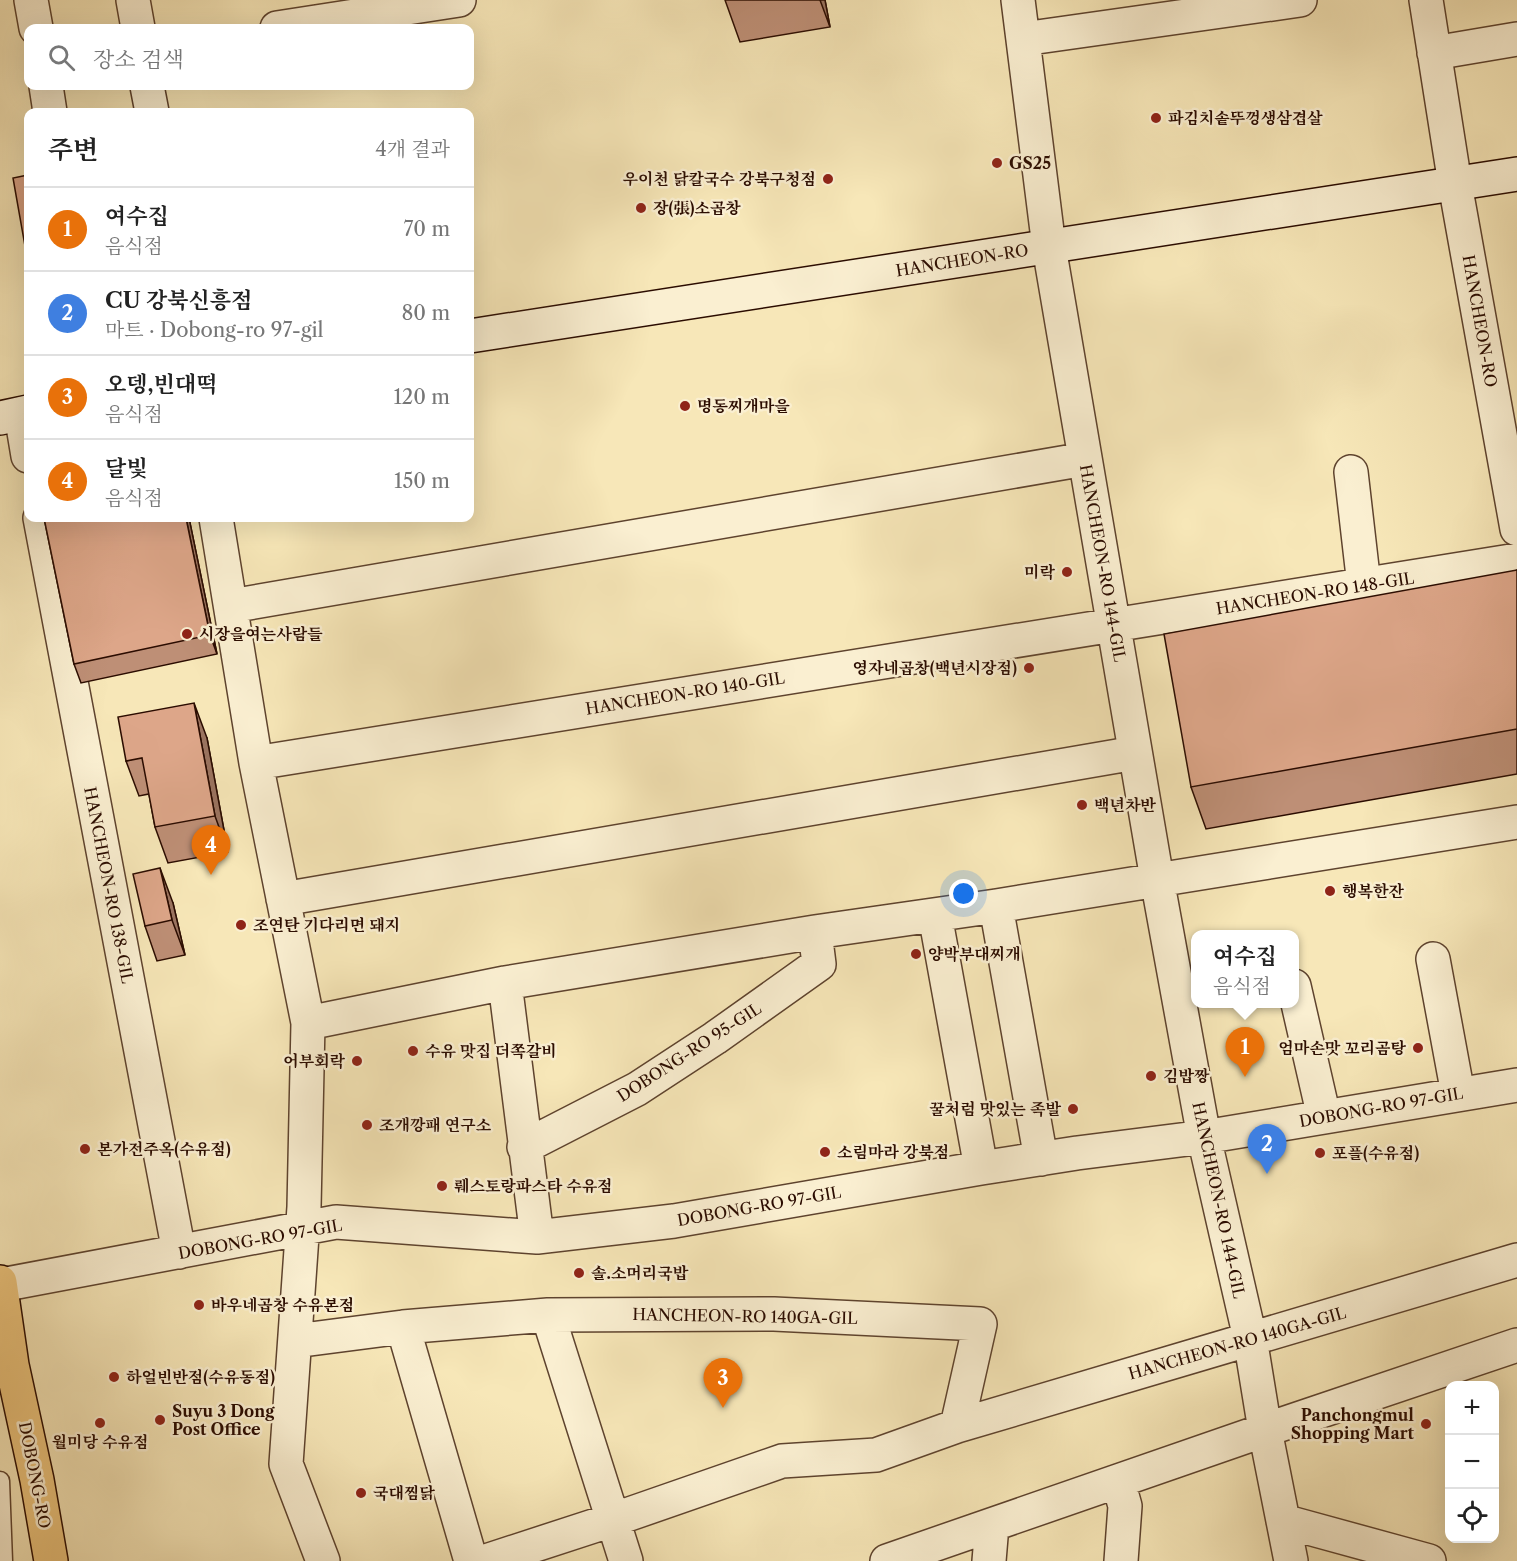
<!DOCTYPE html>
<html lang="ko">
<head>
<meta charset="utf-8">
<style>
  :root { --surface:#fff; --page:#f6f6f6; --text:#222; --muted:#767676; --line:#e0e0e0; --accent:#0b8043 }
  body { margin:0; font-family:"Libre Caslon Text","Noto Serif KR",serif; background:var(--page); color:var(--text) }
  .controls { position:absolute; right:18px; bottom:18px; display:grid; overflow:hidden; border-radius:12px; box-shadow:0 6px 24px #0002 }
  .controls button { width:54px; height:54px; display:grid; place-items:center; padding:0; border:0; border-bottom:2px solid var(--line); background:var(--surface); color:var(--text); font:30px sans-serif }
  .you { position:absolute; left:964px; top:894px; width:21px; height:21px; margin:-15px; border:4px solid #fff; border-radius:50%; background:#1a73e8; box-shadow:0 0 0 9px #1a73e833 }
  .badge { display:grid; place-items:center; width:39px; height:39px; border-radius:50%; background:var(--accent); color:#fff; font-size:20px; font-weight:700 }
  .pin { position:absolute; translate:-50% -50px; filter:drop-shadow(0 2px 3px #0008) }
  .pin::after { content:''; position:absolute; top:32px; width:21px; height:18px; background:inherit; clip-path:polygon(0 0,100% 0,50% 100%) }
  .popup { position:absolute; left:1191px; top:930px; width:108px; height:78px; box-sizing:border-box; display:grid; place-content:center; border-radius:12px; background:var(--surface); filter:drop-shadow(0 2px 4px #0005); font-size:20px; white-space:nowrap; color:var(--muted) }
  .popup b { font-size:22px; color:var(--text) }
  .popup::after { content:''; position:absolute; left:50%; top:100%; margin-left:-12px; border:12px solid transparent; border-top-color:var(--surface) }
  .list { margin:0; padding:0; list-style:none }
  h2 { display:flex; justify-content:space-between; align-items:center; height:78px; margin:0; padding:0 24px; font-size:26px }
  h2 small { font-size:20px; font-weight:400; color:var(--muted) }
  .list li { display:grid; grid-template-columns:39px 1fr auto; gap:18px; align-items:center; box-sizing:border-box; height:84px; padding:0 24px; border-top:2px solid var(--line) }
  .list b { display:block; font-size:22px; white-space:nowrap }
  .list p { margin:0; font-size:20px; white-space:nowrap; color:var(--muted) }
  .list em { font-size:20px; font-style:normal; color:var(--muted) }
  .icon { flex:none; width:33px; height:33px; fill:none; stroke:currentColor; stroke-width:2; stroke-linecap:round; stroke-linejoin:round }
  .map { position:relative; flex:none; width:1517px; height:1561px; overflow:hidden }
  .search { position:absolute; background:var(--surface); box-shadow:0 6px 24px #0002; left:24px; top:24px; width:450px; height:66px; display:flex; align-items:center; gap:15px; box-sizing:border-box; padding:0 21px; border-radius:12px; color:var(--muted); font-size:22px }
  .panel { position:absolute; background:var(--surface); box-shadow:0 6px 24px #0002; left:24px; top:108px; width:450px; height:414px; border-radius:12px }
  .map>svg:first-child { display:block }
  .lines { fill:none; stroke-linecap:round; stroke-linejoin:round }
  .lane-casing { stroke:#5e432e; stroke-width:21 }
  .street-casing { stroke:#5e432e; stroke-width:36 }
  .secondary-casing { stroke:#2b0c00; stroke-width:36 }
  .primary-casing { stroke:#2b0c00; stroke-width:36 }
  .lane { stroke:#faefd1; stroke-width:18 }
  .street { stroke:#faefd1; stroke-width:33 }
  .secondary { stroke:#faefd1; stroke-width:33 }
  .primary { stroke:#ecc47c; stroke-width:33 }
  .wall { fill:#be8f76; stroke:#2b0c00; stroke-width:1.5 }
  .shaded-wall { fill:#9b7460; stroke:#2b0c00; stroke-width:1.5 }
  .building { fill:#dda689; stroke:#2b0c00; stroke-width:1.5 }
  .poi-dot { fill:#8f2418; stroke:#faefd1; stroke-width:2 }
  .labels { text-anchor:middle; stroke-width:5; stroke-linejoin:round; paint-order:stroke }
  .poi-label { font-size:16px; font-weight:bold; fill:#2b0c00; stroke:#faefd1; text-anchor:start }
  .street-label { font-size:16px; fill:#2b0c00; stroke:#faefd1 }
</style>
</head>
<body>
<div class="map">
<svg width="1517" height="1561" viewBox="0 0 1517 1561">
  <rect width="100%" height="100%" fill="#f7e7b8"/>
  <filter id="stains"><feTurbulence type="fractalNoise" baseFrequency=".00333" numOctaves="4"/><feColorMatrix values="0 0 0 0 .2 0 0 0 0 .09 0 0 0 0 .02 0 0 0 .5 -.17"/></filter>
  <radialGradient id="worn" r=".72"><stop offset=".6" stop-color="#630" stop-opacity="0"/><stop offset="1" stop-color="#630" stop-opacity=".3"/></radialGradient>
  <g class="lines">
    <defs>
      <path id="lane" d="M 0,1481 L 3,1561"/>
      <path id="street" d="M 31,0 L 36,28
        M 133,0 L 138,28
        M 1018,0 L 1049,247 L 1157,879 L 1204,1137 L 1250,1338 L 1265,1430 L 1291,1561
        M 1426,0 L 1455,184 L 1517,529
        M 277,28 L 459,0
        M 1023,39 L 1300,0
        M 1434,53 L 1517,39
        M 46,86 L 50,112
        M 147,86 L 152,112
        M 21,414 L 28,456
        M 1351,472 L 1364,585
        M 40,518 L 179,1252
        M 216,518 L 256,763 L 308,1023 L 304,1207 L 286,1464 L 323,1561
        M 231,606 L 1085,459
        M 256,763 L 1517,560
        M 283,899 L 1135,753
        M 996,906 L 1041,1159
        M 935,915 L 981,1168
        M 1433,959 L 1458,1094
        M 505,983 L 537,1237
        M 1294,986 L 1324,1117
        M 308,1023 L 505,983 L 815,932 L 996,906 L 1517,822
        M 524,1147 L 637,1089 L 715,1038 L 819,964 L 815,932
        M 1,1285 L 336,1222 L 537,1237 L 674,1221 L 981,1168 L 1077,1153 L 1204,1137 L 1517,1085
        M 548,1315 L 626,1561
        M 403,1327 L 471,1561
        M 295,1341 L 403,1327 L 548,1315 L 774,1314 L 980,1324 L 957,1426
        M 1118,1481 L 1125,1506 L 1121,1561
        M 1283,1521 L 1429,1561
        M 486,1561 L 615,1519 L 782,1461 L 876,1455 L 957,1426 L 1517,1260
        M 887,1561 L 1265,1430 L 1517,1345
        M 989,1561 L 992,1525"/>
      <path id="secondary" d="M 470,336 L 1517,174
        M 0,418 L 28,412"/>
      <path id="primary" d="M 0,1282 L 12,1365 L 37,1480 L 51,1561"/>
    </defs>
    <use href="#lane" class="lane-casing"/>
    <use href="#street" class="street-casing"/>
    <use href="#secondary" class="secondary-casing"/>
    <use href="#primary" class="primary-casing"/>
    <use href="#lane" class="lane"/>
    <use href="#street" class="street"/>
    <use href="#secondary" class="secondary"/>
    <use href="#primary" class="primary"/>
  </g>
  <path class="wall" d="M 725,0 L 825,0 L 830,27 L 740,42 Z
    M 44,518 L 189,518 L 217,654 L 81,683 L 74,664 Z
    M 1517,570 L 1517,774 L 1206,829 L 1191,787 Z
    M 207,738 L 228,852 L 168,863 L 155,827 L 149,794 L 139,796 L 126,761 Z
    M 173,903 L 185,955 L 157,961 L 145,926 Z"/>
  <path class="shaded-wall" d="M 820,0 L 825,0 L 830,27 Z
    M 186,518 L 189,518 L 217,654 L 210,635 Z
    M 194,703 L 207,738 L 228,852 L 215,816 Z
    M 160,868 L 173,903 L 185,955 L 172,920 Z"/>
  <path class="building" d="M 28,175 L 28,263 L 13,178 Z
    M 44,518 L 186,518 L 210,635 L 74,664 Z
    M 1517,570 L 1517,729 L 1191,787 L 1164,634 Z
    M 194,703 L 215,816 L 155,827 L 142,758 L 126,761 L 118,717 Z
    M 160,868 L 172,920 L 145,926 L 133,874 Z"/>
  <g class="poi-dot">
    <circle cx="1156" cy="118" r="6"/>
    <circle cx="997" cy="163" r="6"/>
    <circle cx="828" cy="179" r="6"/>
    <circle cx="641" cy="208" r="6"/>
    <circle cx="685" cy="406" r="6"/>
    <circle cx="1067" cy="572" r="6"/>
    <circle cx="187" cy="634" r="6"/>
    <circle cx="1029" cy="668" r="6"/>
    <circle cx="1082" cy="805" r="6"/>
    <circle cx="1330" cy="891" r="6"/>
    <circle cx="241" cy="925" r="6"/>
    <circle cx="916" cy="954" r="6"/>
    <circle cx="1418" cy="1048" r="6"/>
    <circle cx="413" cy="1051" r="6"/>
    <circle cx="357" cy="1061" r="6"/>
    <circle cx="1151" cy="1076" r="6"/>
    <circle cx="1073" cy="1109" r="6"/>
    <circle cx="367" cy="1125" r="6"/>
    <circle cx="85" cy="1149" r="6"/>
    <circle cx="825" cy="1152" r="6"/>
    <circle cx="1320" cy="1153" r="6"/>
    <circle cx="442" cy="1186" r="6"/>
    <circle cx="579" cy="1273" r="6"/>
    <circle cx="199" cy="1305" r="6"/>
    <circle cx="114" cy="1377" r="6"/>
    <circle cx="160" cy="1420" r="6"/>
    <circle cx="100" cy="1423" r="6"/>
    <circle cx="1426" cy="1424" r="6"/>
    <circle cx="361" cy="1493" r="6"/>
  </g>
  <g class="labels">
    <g class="poi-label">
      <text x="1168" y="124">파김치솥뚜껑생삼겹살</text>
      <text x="1009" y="169">GS25</text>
      <text x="816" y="185" text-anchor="end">우이천 닭칼국수 강북구청점</text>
      <text x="653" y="214">장(張)소곱창</text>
      <text x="697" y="412">명동찌개마을</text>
      <text x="1055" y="578" text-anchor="end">미락</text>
      <text x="199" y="640">시장을여는사람들</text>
      <text x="1017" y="674" text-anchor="end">영자네곱창(백년시장점)</text>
      <text x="1094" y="811">백년차반</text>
      <text x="1342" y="897">행복한잔</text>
      <text x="253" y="931">조연탄 기다리면 돼지</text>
      <text x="928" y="960">양박부대찌개</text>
      <text x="1406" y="1054" text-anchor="end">엄마손맛 꼬리곰탕</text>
      <text x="425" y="1057">수유 맛집 더쪽갈비</text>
      <text x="345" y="1067" text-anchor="end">어부회락</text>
      <text x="1163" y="1082">김밥짱</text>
      <text x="1061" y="1115" text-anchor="end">꿀처럼 맛있는 족발</text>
      <text x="379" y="1131">조개깡패 연구소</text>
      <text x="97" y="1155">본가전주옥(수유점)</text>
      <text x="837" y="1158">소림마라 강북점</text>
      <text x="1332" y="1159">포플(수유점)</text>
      <text x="454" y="1192">뤠스토랑파스타 수유점</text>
      <text x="591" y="1279">솔.소머리국밥</text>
      <text x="211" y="1311">바우네곱창 수유본점</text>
      <text x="126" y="1383">하얼빈반점(수유동점)</text>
      <text x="172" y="1417">Suyu 3 Dong<tspan x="172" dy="18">Post Office</tspan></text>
      <text x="1414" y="1421" text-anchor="end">Panchongmul<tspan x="1414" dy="18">Shopping Mart</tspan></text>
      <text x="100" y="1448" text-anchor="middle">월미당 수유점</text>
      <text x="373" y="1499">국대찜닭</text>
    </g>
    <g class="street-label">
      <text transform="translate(962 260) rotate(-9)" y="6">HANCHEON-RO</text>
      <text transform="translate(1480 321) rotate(80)" y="6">HANCHEON-RO</text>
      <text transform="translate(1103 563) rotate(80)" y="6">HANCHEON-RO 144-GIL</text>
      <text transform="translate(1315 593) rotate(-9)" y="6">HANCHEON-RO 148-GIL</text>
      <text transform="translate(685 693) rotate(-9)" y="6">HANCHEON-RO 140-GIL</text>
      <text transform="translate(109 885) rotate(79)" y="6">HANCHEON-RO 138-GIL</text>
      <text transform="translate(689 1052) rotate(-33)" y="6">DOBONG-RO 95-GIL</text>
      <text transform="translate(1381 1107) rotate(-10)" y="6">DOBONG-RO 97-GIL</text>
      <text transform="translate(1219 1200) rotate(78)" y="6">HANCHEON-RO 144-GIL</text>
      <text transform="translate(759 1206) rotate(-10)" y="6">DOBONG-RO 97-GIL</text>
      <text transform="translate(260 1239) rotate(-10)" y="6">DOBONG-RO 97-GIL</text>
      <text transform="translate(745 1316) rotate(1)" y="6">HANCHEON-RO 140GA-GIL</text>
      <text transform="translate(1237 1343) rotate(-16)" y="6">HANCHEON-RO 140GA-GIL</text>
      <text transform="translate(35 1475) rotate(79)" y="6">DOBONG-RO</text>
    </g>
  </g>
  <rect width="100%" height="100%" filter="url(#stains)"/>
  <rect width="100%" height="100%" fill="url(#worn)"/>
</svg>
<div class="controls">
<button>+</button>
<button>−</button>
<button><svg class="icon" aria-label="locate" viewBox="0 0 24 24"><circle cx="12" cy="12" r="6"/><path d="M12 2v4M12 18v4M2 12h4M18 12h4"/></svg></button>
</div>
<div class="you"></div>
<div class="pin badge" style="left:1245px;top:1077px;background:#e8710a">1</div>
<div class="popup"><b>여수집</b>음식점</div>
<div class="pin badge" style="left:1267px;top:1174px;background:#3f7fe0">2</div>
<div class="pin badge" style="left:723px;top:1408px;background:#e8710a">3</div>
<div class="pin badge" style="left:211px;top:875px;background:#e8710a">4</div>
<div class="search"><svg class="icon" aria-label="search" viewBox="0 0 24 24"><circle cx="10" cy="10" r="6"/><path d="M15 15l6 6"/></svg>장소 검색</div>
<section class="panel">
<h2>주변<small>4개 결과</small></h2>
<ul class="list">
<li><span class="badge" style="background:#e8710a">1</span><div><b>여수집</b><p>음식점</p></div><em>70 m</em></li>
<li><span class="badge" style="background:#3f7fe0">2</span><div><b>CU 강북신흥점</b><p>마트 · Dobong-ro 97-gil</p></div><em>80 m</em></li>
<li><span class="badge" style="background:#e8710a">3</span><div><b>오뎅,빈대떡</b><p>음식점</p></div><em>120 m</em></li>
<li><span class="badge" style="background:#e8710a">4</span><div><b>달빛</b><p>음식점</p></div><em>150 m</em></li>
</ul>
</section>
</div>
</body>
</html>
